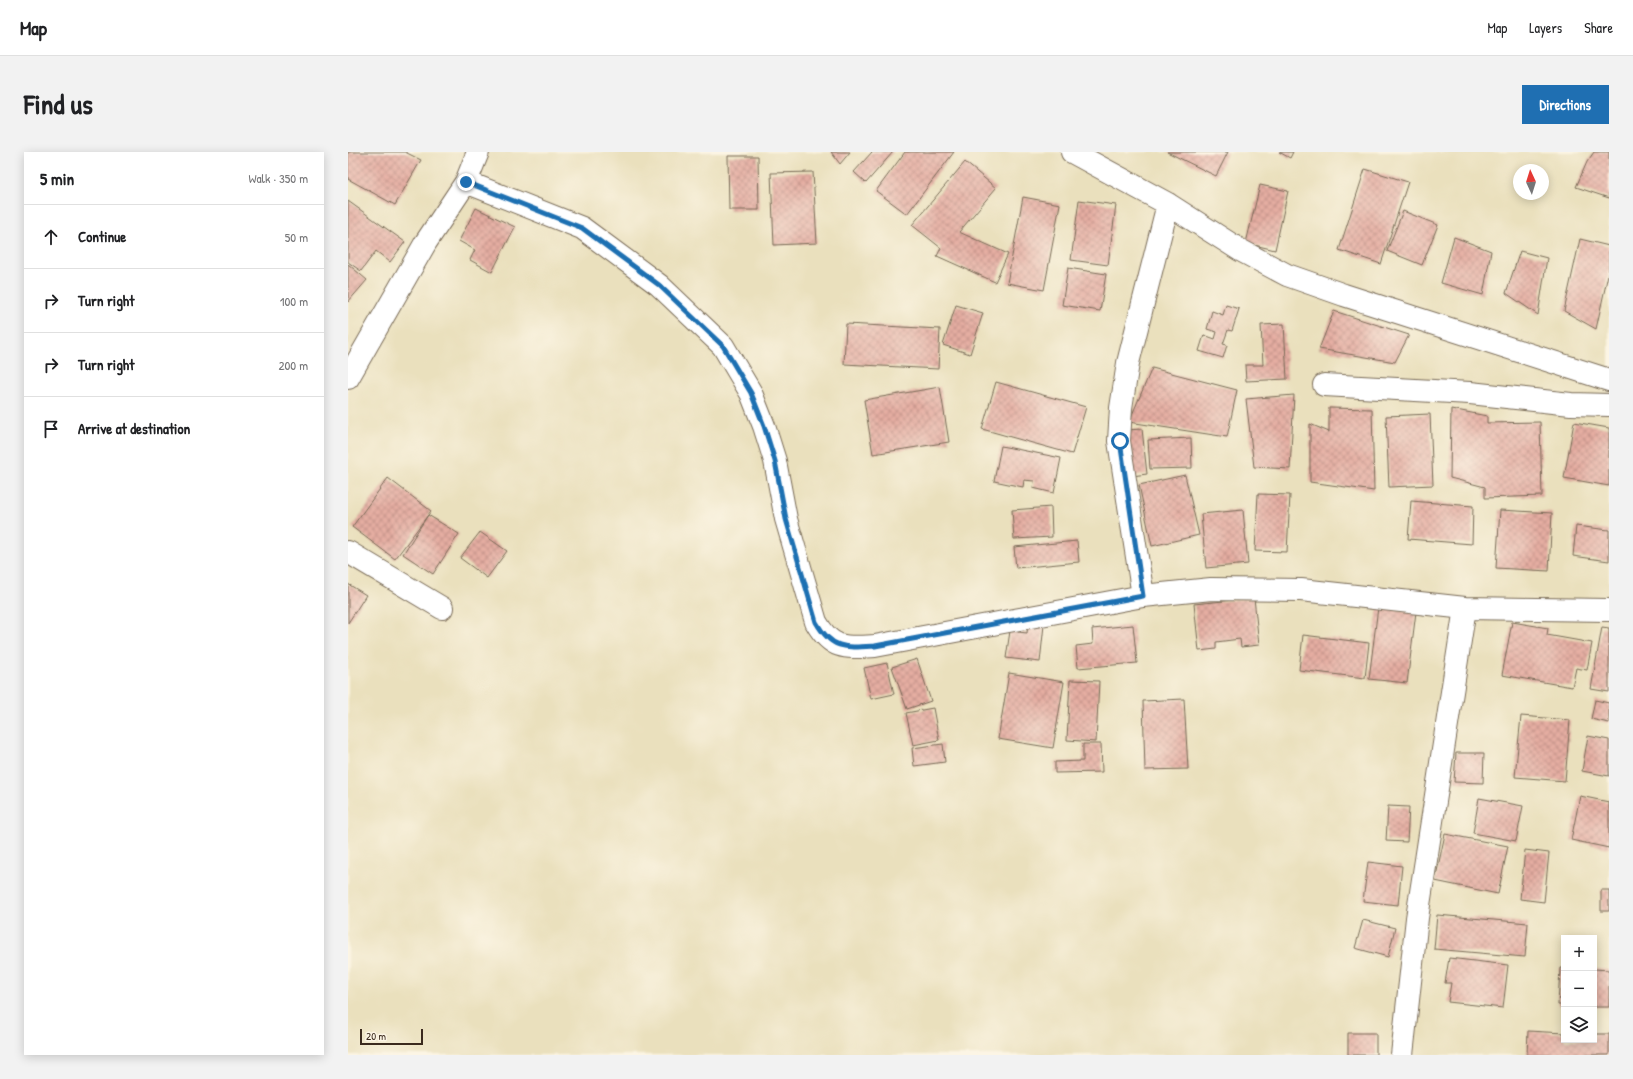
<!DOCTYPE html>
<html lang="en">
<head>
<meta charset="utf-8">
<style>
  :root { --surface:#fff; --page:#f2f2f2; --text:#202124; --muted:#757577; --line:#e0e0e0; --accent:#1f6fb2 }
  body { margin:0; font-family:"Patrick Hand",sans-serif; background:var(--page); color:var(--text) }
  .controls { position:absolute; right:12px; bottom:12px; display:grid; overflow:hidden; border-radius:0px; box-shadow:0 2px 10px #0003 }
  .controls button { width:36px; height:36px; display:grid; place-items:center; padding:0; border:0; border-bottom:1px solid var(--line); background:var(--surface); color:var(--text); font:20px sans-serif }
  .compass { position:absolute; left:1165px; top:12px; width:36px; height:36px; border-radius:50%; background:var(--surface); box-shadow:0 2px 10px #0003; rotate:356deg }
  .scale { position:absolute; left:12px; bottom:10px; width:63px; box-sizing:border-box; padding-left:4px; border:2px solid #3b2a1e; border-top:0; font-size:11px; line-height:14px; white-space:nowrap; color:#3b2a1e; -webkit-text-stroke:3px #fcf5e5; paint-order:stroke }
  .stop { position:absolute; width:12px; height:12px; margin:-9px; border:3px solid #1f6fb2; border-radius:50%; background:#fff }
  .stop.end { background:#1f6fb2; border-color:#fff; box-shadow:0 1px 4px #0008 }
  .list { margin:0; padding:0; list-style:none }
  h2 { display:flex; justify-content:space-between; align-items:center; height:52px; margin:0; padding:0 16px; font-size:17px }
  h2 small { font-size:13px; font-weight:400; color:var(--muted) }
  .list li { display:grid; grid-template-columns:26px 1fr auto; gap:12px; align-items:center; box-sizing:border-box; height:64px; padding:0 16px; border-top:1px solid var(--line) }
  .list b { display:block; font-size:15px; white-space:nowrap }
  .list em { font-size:13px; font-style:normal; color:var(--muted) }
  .icon { flex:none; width:22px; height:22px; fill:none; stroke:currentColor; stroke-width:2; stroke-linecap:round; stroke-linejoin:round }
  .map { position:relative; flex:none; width:1261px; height:903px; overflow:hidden; border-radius:0px }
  header { display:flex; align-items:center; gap:24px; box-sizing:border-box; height:56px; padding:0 20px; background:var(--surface); border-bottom:1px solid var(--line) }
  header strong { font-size:19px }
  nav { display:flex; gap:22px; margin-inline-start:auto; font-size:14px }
  .intro { display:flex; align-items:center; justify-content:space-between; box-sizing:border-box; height:96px; padding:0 24px }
  h1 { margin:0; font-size:28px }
  .button { padding:10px 18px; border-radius:0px; background:var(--accent); color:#fff; font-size:14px; font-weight:700 }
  main { display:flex; gap:24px; padding:0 24px }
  aside { flex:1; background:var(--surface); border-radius:0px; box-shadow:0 2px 10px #0003 }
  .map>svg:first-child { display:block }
  .building { fill:url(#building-cross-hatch) }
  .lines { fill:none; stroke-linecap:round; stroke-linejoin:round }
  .minor-casing { stroke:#786a56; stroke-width:24 }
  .minor { stroke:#fff; stroke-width:22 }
  .route { stroke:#1f6fb2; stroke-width:5 }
</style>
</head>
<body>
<header>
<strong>Map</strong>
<nav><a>Map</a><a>Layers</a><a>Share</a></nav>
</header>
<div class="intro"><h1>Find us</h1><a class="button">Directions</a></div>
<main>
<aside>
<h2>5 min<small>Walk · 350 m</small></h2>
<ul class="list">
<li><svg class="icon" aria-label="ahead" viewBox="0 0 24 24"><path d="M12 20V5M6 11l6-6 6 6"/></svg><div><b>Continue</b></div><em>50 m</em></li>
<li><svg class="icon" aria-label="right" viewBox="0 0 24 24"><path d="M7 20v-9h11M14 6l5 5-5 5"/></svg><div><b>Turn right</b></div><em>100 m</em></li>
<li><svg class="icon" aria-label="right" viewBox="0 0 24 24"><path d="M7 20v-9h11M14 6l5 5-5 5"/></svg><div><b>Turn right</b></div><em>200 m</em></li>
<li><svg class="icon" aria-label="arrive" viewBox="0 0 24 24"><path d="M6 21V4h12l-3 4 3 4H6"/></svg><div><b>Arrive at destination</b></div></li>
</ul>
</aside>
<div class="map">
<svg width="1261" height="903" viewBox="0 0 1261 903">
  <defs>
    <pattern id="building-cross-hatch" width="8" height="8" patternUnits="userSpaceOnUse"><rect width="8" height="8" fill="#e5ada2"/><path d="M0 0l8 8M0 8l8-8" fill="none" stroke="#bb8d83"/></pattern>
  </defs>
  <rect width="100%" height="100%" fill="#fcf5e5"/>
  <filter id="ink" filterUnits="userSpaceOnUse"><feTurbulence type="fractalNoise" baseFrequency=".025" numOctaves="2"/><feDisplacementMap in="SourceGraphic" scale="8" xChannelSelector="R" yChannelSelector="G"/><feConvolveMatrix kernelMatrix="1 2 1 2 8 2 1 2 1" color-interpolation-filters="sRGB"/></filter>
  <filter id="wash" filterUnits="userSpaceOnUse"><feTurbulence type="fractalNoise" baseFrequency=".012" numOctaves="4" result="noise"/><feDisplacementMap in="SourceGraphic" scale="16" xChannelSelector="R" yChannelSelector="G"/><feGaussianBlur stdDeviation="0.9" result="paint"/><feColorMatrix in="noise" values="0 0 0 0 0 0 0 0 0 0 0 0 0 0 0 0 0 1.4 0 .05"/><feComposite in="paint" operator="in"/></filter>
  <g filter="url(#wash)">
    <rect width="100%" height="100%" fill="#eae0bd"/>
    <g id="blocks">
      <path class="building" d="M 0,0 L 57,0 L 73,8 L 47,53 L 0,27 Z
        M 483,0 L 502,0 L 492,12 Z
        M 524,0 L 545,0 L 518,31 L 506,20 Z
        M 557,0 L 606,0 L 559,62 L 528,39 Z
        M 819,0 L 880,0 L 868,24 Z
        M 931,0 L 945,0 L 942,6 Z
        M 1246,0 L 1261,0 L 1261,46 L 1228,35 L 1239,10 Z
        M 380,4 L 410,4 L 411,58 L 381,58 Z
        M 617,10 L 648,36 L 611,80 L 660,102 L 647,130 L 589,104 L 593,96 L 564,73 Z
        M 1017,17 L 1060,30 L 1033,112 L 991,98 Z
        M 465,20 L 469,91 L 426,93 L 423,21 Z
        M 912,33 L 940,39 L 927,98 L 898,91 Z
        M 675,45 L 712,52 L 696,138 L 659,131 Z
        M 731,48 L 768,53 L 760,113 L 723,108 Z
        M 0,49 L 57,90 L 42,110 L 28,99 L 13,119 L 0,110 Z
        M 128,56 L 167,75 L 144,120 L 122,108 L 127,98 L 111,89 Z
        M 1055,59 L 1090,73 L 1074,113 L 1039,99 Z
        M 1106,85 L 1143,99 L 1135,143 L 1093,131 Z
        M 1232,87 L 1261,94 L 1261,118 L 1248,177 L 1216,159 Z
        M 1172,99 L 1199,106 L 1190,163 L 1158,141 Z
        M 0,112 L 19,128 L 0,150 Z
        M 720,116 L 758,122 L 752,159 L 714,153 Z
        M 608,153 L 635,161 L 622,202 L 595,193 Z
        M 878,153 L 891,157 L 884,179 L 880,178 L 875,192 L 879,193 L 875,206 L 851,199 L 856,183 L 867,187 L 869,180 L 859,177 L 864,159 L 875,163 Z
        M 986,159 L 1061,183 L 1047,210 L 971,197 Z
        M 498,172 L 592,177 L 590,217 L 496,212 Z
        M 936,172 L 939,227 L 898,229 L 897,213 L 915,213 L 913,173 Z
        M 804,216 L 889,238 L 879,285 L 781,270 Z
        M 648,230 L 738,255 L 724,302 L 634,277 Z
        M 592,235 L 601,290 L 525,302 L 516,248 Z
        M 946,243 L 942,317 L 906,315 L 898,247 Z
        M 981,256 L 1024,257 L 1026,339 L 962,330 L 962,272 L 981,280 Z
        M 1103,257 L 1139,264 L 1139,271 L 1192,270 L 1194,344 L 1137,346 L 1137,335 L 1102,326 Z
        M 1082,262 L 1085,333 L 1041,335 L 1038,264 Z
        M 1226,270 L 1261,276 L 1261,334 L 1216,326 Z
        M 794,277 L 799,322 L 784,324 L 779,278 Z
        M 843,286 L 844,316 L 802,317 L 800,288 Z
        M 653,294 L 713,306 L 706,341 L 685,336 L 686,329 L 676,328 L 675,335 L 646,329 Z
        M 837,323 L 851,383 L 804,394 L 791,333 Z
        M 40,326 L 83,359 L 47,407 L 4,375 Z
        M 910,342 L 942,343 L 939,400 L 907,399 Z
        M 1063,349 L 1125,354 L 1124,392 L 1060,387 Z
        M 703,355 L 704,385 L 666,387 L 664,358 Z
        M 895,358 L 900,412 L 858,416 L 853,362 Z
        M 1152,358 L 1204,361 L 1201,419 L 1148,416 Z
        M 80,363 L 111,382 L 85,422 L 55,402 Z
        M 1228,374 L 1261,378 L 1261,409 L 1225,404 Z
        M 132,380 L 159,399 L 139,426 L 112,406 Z
        M 729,389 L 731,410 L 668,416 L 666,395 Z
        M 0,432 L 18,443 L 0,471 Z
        M 906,446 L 911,493 L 893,495 L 892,487 L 868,490 L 868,497 L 851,499 L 846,452 Z
        M 1030,455 L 1068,460 L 1059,531 L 1021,527 Z
        M 1164,470 L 1200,476 L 1199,483 L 1244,491 L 1239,518 L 1228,516 L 1224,535 L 1154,523 Z
        M 680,471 L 696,473 L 692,510 L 658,506 L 662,479 L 679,481 Z
        M 785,473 L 789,511 L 730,516 L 728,494 L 745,492 L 744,477 Z
        M 1254,475 L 1261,476 L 1261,540 L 1243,537 Z
        M 955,483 L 1021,491 L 1017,526 L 951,518 Z
        M 569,507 L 583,549 L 559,557 L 544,515 Z
        M 539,511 L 546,542 L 523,547 L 516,516 Z
        M 661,521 L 716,530 L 705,596 L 650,587 Z
        M 722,528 L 751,529 L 748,590 L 719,588 Z
        M 836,547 L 840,617 L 797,618 L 795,549 Z
        M 1247,548 L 1261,551 L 1261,571 L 1243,567 Z
        M 585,556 L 591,588 L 565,593 L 558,561 Z
        M 1173,564 L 1222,568 L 1217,629 L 1167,625 Z
        M 1240,584 L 1261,588 L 1261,624 L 1234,619 Z
        M 595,592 L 597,610 L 566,614 L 564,596 Z
        M 735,592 L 753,592 L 754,620 L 707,621 L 707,610 L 735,609 Z
        M 1108,601 L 1136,601 L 1135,631 L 1106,630 Z
        M 1232,644 L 1261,650 L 1261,696 L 1223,688 Z
        M 1131,646 L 1175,654 L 1168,689 L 1125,681 Z
        M 1040,654 L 1061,655 L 1059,690 L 1038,689 Z
        M 1097,682 L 1160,694 L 1150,742 L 1087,729 Z
        M 1177,698 L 1201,701 L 1196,750 L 1172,747 Z
        M 1020,710 L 1054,714 L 1050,753 L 1015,749 Z
        M 1253,738 L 1261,738 L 1261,759 L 1253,759 Z
        M 1089,763 L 1180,771 L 1177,805 L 1086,797 Z
        M 1015,768 L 1047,776 L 1040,805 L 1007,796 Z
        M 1101,806 L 1160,813 L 1155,856 L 1100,850 L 1103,831 L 1097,831 Z
        M 1212,816 L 1216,816 L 1216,853 L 1210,853 Z
        M 1246,817 L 1261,818 L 1261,855 L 1246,855 Z
        M 1180,879 L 1216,881 L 1216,888 L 1246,888 L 1246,882 L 1261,882 L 1261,903 L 1179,903 Z
        M 1000,881 L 1028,881 L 1028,903 L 1000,903 Z"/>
    </g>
  </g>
  <g filter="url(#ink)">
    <use href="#blocks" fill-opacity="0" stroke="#786a56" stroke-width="1"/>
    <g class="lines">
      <defs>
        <path id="minor" d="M 724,0 L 820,52 L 892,98 L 939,123 L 996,143 L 1261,228
          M 118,30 L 234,76 L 311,133 L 375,194 L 403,241 L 416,274 L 427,309 L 438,367 L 468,470 C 484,498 497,496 527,494 L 795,444 L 863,437 L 953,438 L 1117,456 L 1261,458
          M 0,226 L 78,90 L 118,30 L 130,0
          M 976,233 L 1122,241 L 1223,252 L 1261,253
          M 0,400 L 94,456
          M 795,444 L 771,289 L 773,256 L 780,211 L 820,52
          M 1054,903 L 1069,766 L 1117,456"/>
      </defs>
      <use href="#minor" class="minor-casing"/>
      <use href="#minor" class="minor"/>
    </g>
  </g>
  <g class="lines" filter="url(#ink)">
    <path class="route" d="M 118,30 L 234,76 L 311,133 L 375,194 L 403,241 L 416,274 L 427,309 L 438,367 L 468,470 C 484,498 497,496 527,494 L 795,444 L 772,289"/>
  </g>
</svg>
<div class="controls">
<button>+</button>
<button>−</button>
<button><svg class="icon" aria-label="layers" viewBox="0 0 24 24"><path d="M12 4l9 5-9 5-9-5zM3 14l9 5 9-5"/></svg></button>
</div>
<svg class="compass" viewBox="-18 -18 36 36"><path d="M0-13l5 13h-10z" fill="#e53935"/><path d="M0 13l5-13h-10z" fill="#757577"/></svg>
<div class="scale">20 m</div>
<div class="stop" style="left:772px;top:289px"></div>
<div class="stop end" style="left:118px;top:30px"></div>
</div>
</main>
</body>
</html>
